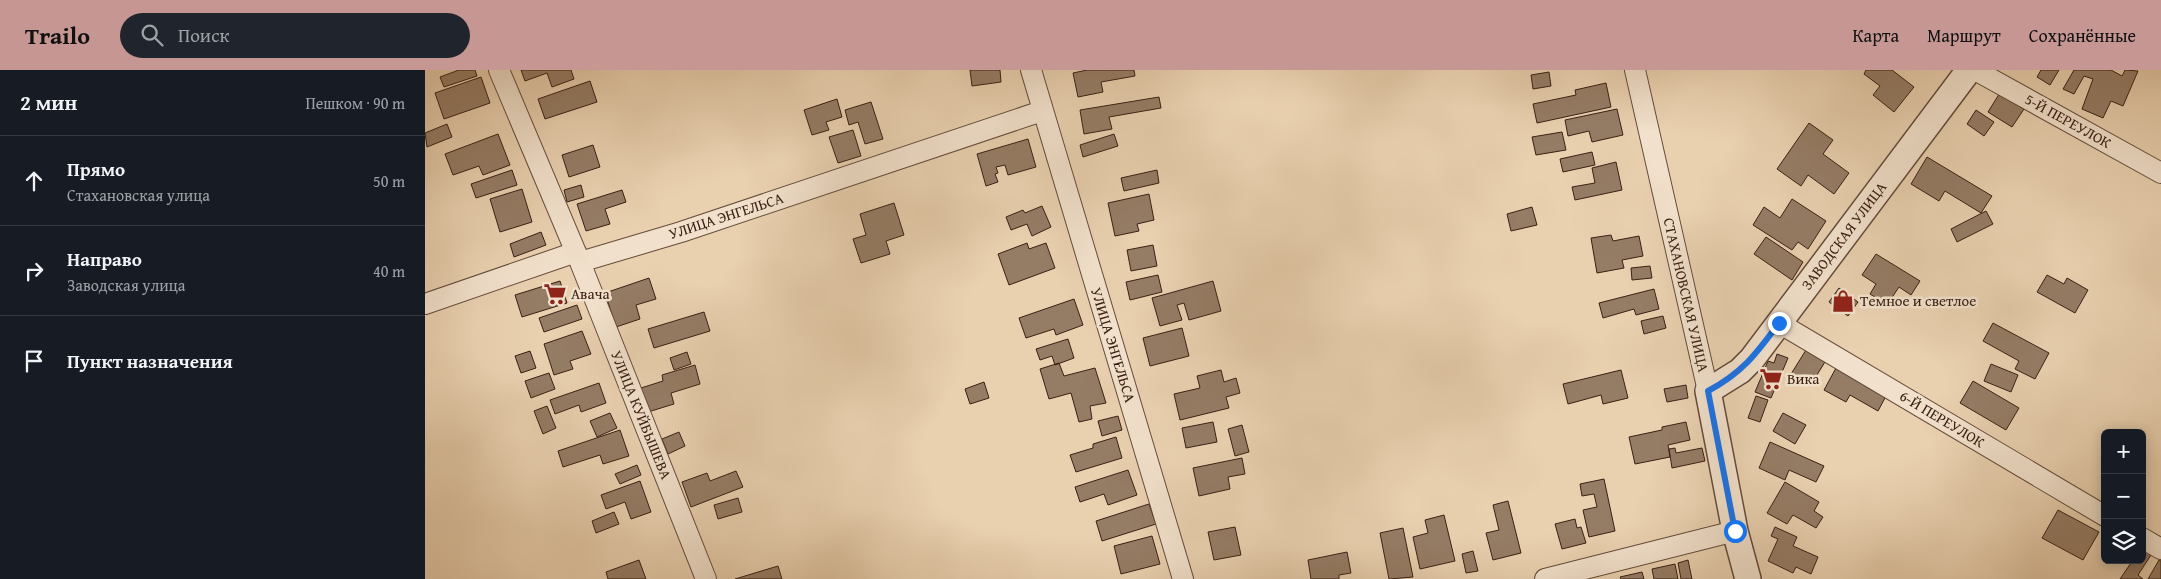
<!DOCTYPE html>
<html lang="ru">
<head>
<meta charset="utf-8">
<style>
  :root { --surface:#171b24; --page:#20242c; --text:#f1f3f6; --muted:#9ea1a6; --line:#363941; --accent:#c59692 }
  body { margin:0; font-family:"Gentium Book Plus",serif; background:var(--page); color:var(--text) }
  .controls { position:absolute; right:15px; bottom:15px; display:grid; overflow:hidden; border-radius:8px; box-shadow:0 2px 12px #0003 }
  .controls button { width:45px; height:45px; display:grid; place-items:center; padding:0; border:0; border-bottom:1px solid var(--line); background:var(--surface); color:var(--text); font:25px sans-serif }
  .stop { position:absolute; width:15px; height:15px; margin:-11px; border:4px solid #1a73e8; border-radius:50%; background:#fff }
  .stop.end { background:#1a73e8; border-color:#fff; box-shadow:0 1px 5px #0008 }
  .list { margin:0; padding:0; list-style:none }
  h2 { display:flex; justify-content:space-between; align-items:center; height:65px; margin:0; padding:0 20px; font-size:21px }
  h2 small { font-size:16px; font-weight:400; color:var(--muted) }
  .list li { display:grid; grid-template-columns:32px 1fr auto; gap:15px; align-items:center; box-sizing:border-box; height:90px; padding:0 20px; border-top:1px solid var(--line) }
  .list b { display:block; font-size:19px; white-space:nowrap }
  .list p { margin:0; font-size:16px; white-space:nowrap; color:var(--muted) }
  .list em { font-size:16px; font-style:normal; color:var(--muted) }
  .icon { flex:none; width:28px; height:28px; fill:none; stroke:currentColor; stroke-width:2; stroke-linecap:round; stroke-linejoin:round }
  .map { position:relative; flex:none; width:1736px; height:509px; overflow:hidden }
  header { display:flex; align-items:center; gap:30px; box-sizing:border-box; height:70px; padding:0 25px; background:var(--accent); color:#111 }
  header strong { font-size:24px }
  nav { display:flex; gap:28px; margin-inline-start:auto; font-size:18px }
  .search { width:350px; height:45px; background:var(--page); display:flex; align-items:center; gap:12px; box-sizing:border-box; padding:0 18px; border-radius:28px; color:var(--muted); font-size:19px }
  main { display:flex }
  aside { flex:1; background:var(--surface) }
  .map>svg:first-child { display:block }
  .building { fill:#957c65; stroke:#392014 }
  .lines { fill:none; stroke-linecap:round; stroke-linejoin:round }
  .minor-casing { stroke:#654c3b; stroke-width:22 }
  .tertiary-casing { stroke:#654c3b; stroke-width:28 }
  .minor { stroke:#f1e0cb; stroke-width:20 }
  .tertiary { stroke:#f1e0cb; stroke-width:25 }
  .route { stroke:#1a73e8; stroke-width:6 }
  .labels { text-anchor:middle; stroke-width:5; stroke-linejoin:round; paint-order:stroke }
  .street-label { font-size:15px; fill:#392014; stroke:#f1e0cb }
  .poi-label { font-size:15px; fill:#392014; stroke:#f1e0cb; text-anchor:start }
</style>
</head>
<body>
<header>
<strong>Trailo</strong>
<div class="search"><svg class="icon" aria-label="search" viewBox="0 0 24 24"><circle cx="10" cy="10" r="6"/><path d="M15 15l6 6"/></svg>Поиск</div>
<nav><a>Карта</a><a>Маршрут</a><a>Сохранённые</a></nav>
</header>
<main>
<aside>
<h2>2 мин<small>Пешком · 90 m</small></h2>
<ul class="list">
<li><svg class="icon" aria-label="ahead" viewBox="0 0 24 24"><path d="M12 20V5M6 11l6-6 6 6"/></svg><div><b>Прямо</b><p>Стахановская улица</p></div><em>50 m</em></li>
<li><svg class="icon" aria-label="right" viewBox="0 0 24 24"><path d="M7 20v-9h11M14 6l5 5-5 5"/></svg><div><b>Направо</b><p>Заводская улица</p></div><em>40 m</em></li>
<li><svg class="icon" aria-label="arrive" viewBox="0 0 24 24"><path d="M6 21V4h12l-3 4 3 4H6"/></svg><div><b>Пункт назначения</b></div></li>
</ul>
</aside>
<div class="map">
<svg width="1736" height="509" viewBox="0 0 1736 509">
  <rect width="100%" height="100%" fill="#e9d0af"/>
  <filter id="stains"><feTurbulence type="fractalNoise" baseFrequency=".004" numOctaves="4"/><feColorMatrix values="0 0 0 0 .2 0 0 0 0 .09 0 0 0 0 .02 0 0 0 .5 -.17"/></filter>
  <radialGradient id="worn" r=".72"><stop offset=".6" stop-color="#630" stop-opacity="0"/><stop offset="1" stop-color="#630" stop-opacity=".3"/></radialGradient>
  <path class="building" d="M 34,0 L 50,0 L 52,6 L 19,17 L 15,7 Z
    M 96,0 L 146,0 L 149,9 L 127,17 L 122,3 L 100,11 Z
    M 545,0 L 575,0 L 576,12 L 547,16 Z
    M 662,0 L 709,0 L 710,6 L 676,12 L 678,22 L 653,27 L 648,3 Z
    M 1441,0 L 1467,0 L 1489,17 L 1469,42 L 1448,25 L 1455,16 L 1439,4 Z
    M 1616,0 L 1634,0 L 1625,15 L 1612,7 Z
    M 1649,0 L 1686,0 L 1697,6 L 1700,0 L 1713,1 L 1698,36 L 1686,31 L 1678,48 L 1657,39 L 1668,9 L 1659,6 L 1649,24 L 1638,19 Z
    M 1124,2 L 1126,16 L 1108,19 L 1106,5 Z
    M 56,7 L 65,33 L 19,49 L 10,23 Z
    M 165,11 L 172,32 L 120,49 L 113,29 Z
    M 1181,13 L 1186,37 L 1112,53 L 1108,34 L 1151,25 L 1150,20 Z
    M 1576,21 L 1601,36 L 1587,57 L 1563,42 Z
    M 734,27 L 736,38 L 684,47 L 687,59 L 659,64 L 655,40 Z
    M 412,29 L 417,47 L 401,52 L 404,60 L 387,65 L 379,40 Z
    M 446,32 L 458,69 L 440,74 L 433,52 L 424,55 L 420,40 Z
    M 1192,39 L 1198,65 L 1167,72 L 1164,61 L 1143,66 L 1140,50 Z
    M 1551,40 L 1569,52 L 1559,66 L 1542,54 Z
    M 1384,53 L 1408,70 L 1398,84 L 1424,103 L 1409,124 L 1383,105 L 1376,116 L 1352,99 Z
    M 22,54 L 27,67 L 2,77 L 0,63 Z
    M 428,60 L 436,86 L 413,93 L 404,67 Z
    M 1137,62 L 1141,80 L 1111,85 L 1107,67 Z
    M 73,64 L 85,95 L 58,105 L 54,96 L 28,105 L 20,84 Z
    M 689,64 L 693,76 L 658,87 L 655,75 Z
    M 603,69 L 611,97 L 583,105 L 580,95 L 571,97 L 573,103 L 570,104 L 573,112 L 561,116 L 552,84 Z
    M 168,75 L 175,97 L 144,107 L 137,85 Z
    M 1167,82 L 1170,95 L 1138,102 L 1135,89 Z
    M 1502,87 L 1567,126 L 1556,143 L 1520,121 L 1514,131 L 1486,114 Z
    M 1191,92 L 1197,120 L 1150,130 L 1147,117 L 1170,113 L 1167,98 Z
    M 87,100 L 92,115 L 51,128 L 46,114 Z
    M 732,100 L 734,113 L 699,121 L 696,108 Z
    M 156,115 L 159,127 L 142,132 L 139,120 Z
    M 97,119 L 107,152 L 75,162 L 65,129 Z
    M 197,120 L 201,132 L 180,139 L 185,154 L 161,161 L 152,134 Z
    M 724,124 L 729,150 L 712,154 L 714,161 L 690,166 L 683,133 Z
    M 1367,129 L 1401,151 L 1383,179 L 1373,172 L 1367,180 L 1328,155 L 1339,137 L 1355,148 Z
    M 469,133 L 479,165 L 461,171 L 465,184 L 436,193 L 428,169 L 441,165 L 435,144 Z
    M 617,136 L 626,157 L 607,166 L 602,154 L 586,160 L 581,147 L 598,140 L 600,143 Z
    M 1107,137 L 1112,155 L 1086,161 L 1082,144 Z
    M 1561,141 L 1568,154 L 1532,172 L 1526,159 Z
    M 116,162 L 121,175 L 89,187 L 85,174 Z
    M 1186,165 L 1188,171 L 1214,166 L 1218,186 L 1197,190 L 1199,198 L 1172,203 L 1166,168 Z
    M 1341,167 L 1378,192 L 1367,210 L 1329,184 Z
    M 602,173 L 604,179 L 621,173 L 630,198 L 584,215 L 573,184 Z
    M 728,175 L 732,196 L 706,201 L 702,180 Z
    M 1451,184 L 1495,211 L 1486,225 L 1474,217 L 1462,235 L 1445,224 L 1451,214 L 1437,205 Z
    M 1225,196 L 1227,208 L 1207,210 L 1206,198 Z
    M 733,205 L 737,222 L 705,230 L 701,212 Z
    M 1622,205 L 1639,214 L 1642,208 L 1663,220 L 1650,243 L 1612,222 Z
    M 224,208 L 231,229 L 211,235 L 215,249 L 191,257 L 180,223 Z
    M 135,211 L 142,233 L 97,247 L 90,225 Z
    M 788,211 L 796,241 L 764,250 L 759,233 L 752,235 L 757,250 L 735,256 L 727,228 Z
    M 1414,218 L 1433,232 L 1423,246 L 1404,232 Z
    M 1229,219 L 1234,239 L 1211,245 L 1209,239 L 1178,248 L 1174,233 Z
    M 649,229 L 658,255 L 631,265 L 629,259 L 601,268 L 594,248 Z
    M 152,235 L 157,249 L 119,262 L 114,248 Z
    M 279,242 L 285,261 L 229,278 L 223,259 Z
    M 1238,246 L 1241,258 L 1219,264 L 1216,251 Z
    M 1568,253 L 1624,283 L 1610,309 L 1590,299 L 1594,291 L 1558,271 Z
    M 757,258 L 764,286 L 725,296 L 718,268 Z
    M 157,261 L 166,284 L 145,291 L 148,299 L 129,305 L 119,274 Z
    M 643,269 L 649,288 L 630,295 L 627,286 L 615,290 L 611,279 Z
    M 1381,280 L 1400,292 L 1385,316 L 1366,304 Z
    M 105,281 L 111,298 L 96,303 L 90,286 Z
    M 262,282 L 266,294 L 249,300 L 245,288 Z
    M 1352,284 L 1363,288 L 1346,328 L 1330,322 L 1343,291 L 1349,293 Z
    M 634,293 L 639,306 L 670,298 L 681,333 L 665,336 L 667,349 L 654,352 L 646,323 L 624,329 L 615,299 Z
    M 1566,294 L 1593,305 L 1586,322 L 1559,311 Z
    M 270,295 L 275,314 L 246,323 L 249,334 L 223,342 L 216,318 L 238,311 L 237,305 Z
    M 1411,298 L 1461,326 L 1453,341 L 1425,325 L 1421,332 L 1399,320 Z
    M 796,300 L 799,312 L 811,308 L 815,323 L 801,327 L 804,338 L 755,350 L 749,324 L 775,318 L 772,306 Z
    M 1196,300 L 1203,328 L 1178,334 L 1176,325 L 1143,334 L 1138,314 Z
    M 124,303 L 130,319 L 106,328 L 100,311 Z
    M 1548,311 L 1594,338 L 1581,360 L 1535,333 Z
    M 559,312 L 564,328 L 545,334 L 540,319 Z
    M 174,313 L 181,333 L 156,342 L 154,335 L 130,344 L 125,330 Z
    M 1261,315 L 1263,328 L 1242,332 L 1239,319 Z
    M 1331,326 L 1343,330 L 1335,352 L 1323,348 Z
    M 122,336 L 131,358 L 118,364 L 109,341 Z
    M 185,343 L 192,358 L 172,367 L 165,351 Z
    M 1358,343 L 1381,355 L 1370,374 L 1348,361 Z
    M 693,346 L 697,360 L 677,366 L 673,351 Z
    M 788,352 L 792,372 L 761,378 L 757,358 Z
    M 1261,352 L 1265,370 L 1243,375 L 1245,387 L 1210,394 L 1204,367 L 1237,360 L 1237,357 Z
    M 817,355 L 824,382 L 810,386 L 803,359 Z
    M 195,360 L 204,386 L 178,394 L 175,385 L 138,397 L 133,381 Z
    M 254,362 L 260,376 L 243,384 L 237,369 Z
    M 691,367 L 697,388 L 651,402 L 645,385 L 668,378 L 668,374 Z
    M 1345,372 L 1399,396 L 1391,412 L 1364,400 L 1360,410 L 1334,398 Z
    M 1250,378 L 1251,383 L 1277,378 L 1280,391 L 1247,398 L 1244,379 Z
    M 817,388 L 820,404 L 803,407 L 805,419 L 774,426 L 768,398 Z
    M 212,395 L 216,405 L 195,414 L 190,404 Z
    M 703,400 L 712,425 L 683,435 L 679,424 L 655,432 L 650,417 Z
    M 311,401 L 318,417 L 266,437 L 257,412 L 282,403 L 285,411 Z
    M 1179,409 L 1190,461 L 1164,467 L 1158,440 L 1172,437 L 1169,424 L 1157,426 L 1155,414 Z
    M 215,411 L 226,442 L 206,449 L 200,432 L 181,439 L 176,425 Z
    M 1360,412 L 1394,432 L 1389,441 L 1398,447 L 1391,458 L 1368,445 L 1362,454 L 1342,443 Z
    M 313,428 L 317,442 L 293,449 L 289,435 Z
    M 1083,431 L 1096,483 L 1068,490 L 1061,463 L 1074,460 L 1068,435 Z
    M 724,434 L 731,454 L 677,471 L 671,451 Z
    M 1633,440 L 1674,462 L 1658,490 L 1617,468 Z
    M 189,442 L 194,454 L 171,463 L 167,451 Z
    M 1019,445 L 1030,491 L 995,499 L 988,467 L 1003,463 L 1000,450 Z
    M 1150,449 L 1152,458 L 1156,457 L 1161,473 L 1137,479 L 1130,454 Z
    M 810,457 L 816,485 L 789,490 L 783,462 Z
    M 1350,457 L 1372,467 L 1368,476 L 1393,487 L 1386,504 L 1371,497 L 1368,503 L 1343,491 L 1353,469 L 1346,466 Z
    M 978,458 L 988,507 L 964,509 L 955,463 Z
    M 727,466 L 735,494 L 696,504 L 689,476 Z
    M 1717,478 L 1726,485 L 1713,505 L 1718,509 L 1695,509 L 1708,490 L 1717,490 Z
    M 1048,481 L 1053,501 L 1041,503 L 1037,484 Z
    M 922,482 L 926,503 L 914,505 L 914,509 L 886,509 L 883,490 Z
    M 214,490 L 221,509 L 183,509 L 181,502 Z
    M 1263,490 L 1267,509 L 1256,509 L 1253,493 Z
    M 1734,490 L 1736,491 L 1736,509 L 1723,509 Z
    M 1250,494 L 1253,509 L 1229,509 L 1227,499 Z
    M 353,496 L 357,509 L 310,509 Z
    M 1217,502 L 1219,509 L 1196,509 L 1195,507 Z"/>
  <g class="lines">
    <defs>
      <path id="minor" d="M 74,0 L 155,192 L 281,509
        M 606,0 L 758,509
        M 1210,0 L 1283,321
        M 1550,0 L 1736,103
        M 155,192 L 256,162 L 617,41
        M 0,234 L 151,182
        M 1354,253 L 1680,446
        M 1717,468 L 1736,479
        M 1120,509 L 1310,461"/>
      <path id="tertiary" d="M 1323,509 L 1310,461 L 1283,321 L 1315,301 L 1327,289 L 1544,0"/>
    </defs>
    <use href="#minor" class="minor-casing"/>
    <use href="#tertiary" class="tertiary-casing"/>
    <use href="#minor" class="minor"/>
    <use href="#tertiary" class="tertiary"/>
  </g>
  <g class="lines">
    <path class="route" d="M 1310,461 L 1283,321 C 1318,302 1331,284 1354,253"/>
  </g>
  <defs>
    <symbol id="supermarket-bare" viewBox="-9 -9 18 18"><path d="M-6-5.5h2.5l.6 2H6L4.5 2H-2.5L-4.4-4H-6ZM-1.5 3.2a1.3 1.3 0 1 0 .1 0ZM3 3.2a1.3 1.3 0 1 0 .1 0Z" fill="#8f2418" stroke="#f1e0cb" stroke-width="2.5" paint-order="stroke"/></symbol>
    <symbol id="shop-bare" viewBox="-9 -9 18 18"><path d="M-5-2.5h2.3a2.7 3.5 0 0 1 5.4 0H5L5.5 6h-11ZM-1.5-2.5h3a1.5 2.3 0 0 0-3 0Z" fill="#8f2418" stroke="#f1e0cb" stroke-width="2.5" paint-order="stroke"/></symbol>
  </defs>
  <g fill-rule="evenodd">
    <use href="#supermarket-bare" x="114" y="208" width="32" height="32"/>
    <use href="#shop-bare" x="1402" y="215" width="32" height="32"/>
    <use href="#supermarket-bare" x="1330" y="293" width="32" height="32"/>
  </g>
  <g class="labels">
    <g class="street-label">
      <text transform="translate(1643 51) rotate(29)" y="5">5-Й ПЕРЕУЛОК</text>
      <text transform="translate(301 146) rotate(-18)" y="5">УЛИЦА ЭНГЕЛЬСА</text>
      <text transform="translate(1419 166) rotate(-53)" y="5">ЗАВОДСКАЯ УЛИЦА</text>
      <text transform="translate(1261 225) rotate(77)" y="5">СТАХАНОВСКАЯ УЛИЦА</text>
      <text transform="translate(688 275) rotate(73)" y="5">УЛИЦА ЭНГЕЛЬСА</text>
      <text transform="translate(216 345) rotate(68)" y="5">УЛИЦА КУЙБЫШЕВА</text>
      <text transform="translate(1517 349) rotate(31)" y="5">6-Й ПЕРЕУЛОК</text>
    </g>
    <g class="poi-label">
      <text x="146" y="229">Авача</text>
      <text x="1435" y="236">Темное и светлое</text>
      <text x="1362" y="314">Вика</text>
    </g>
  </g>
  <rect width="100%" height="100%" filter="url(#stains)"/>
  <rect width="100%" height="100%" fill="url(#worn)"/>
</svg>
<div class="controls">
<button>+</button>
<button>−</button>
<button><svg class="icon" aria-label="layers" viewBox="0 0 24 24"><path d="M12 4l9 5-9 5-9-5zM3 14l9 5 9-5"/></svg></button>
</div>
<div class="stop" style="left:1310px;top:461px"></div>
<div class="stop end" style="left:1354px;top:253px"></div>
</div>
</main>
</body>
</html>
